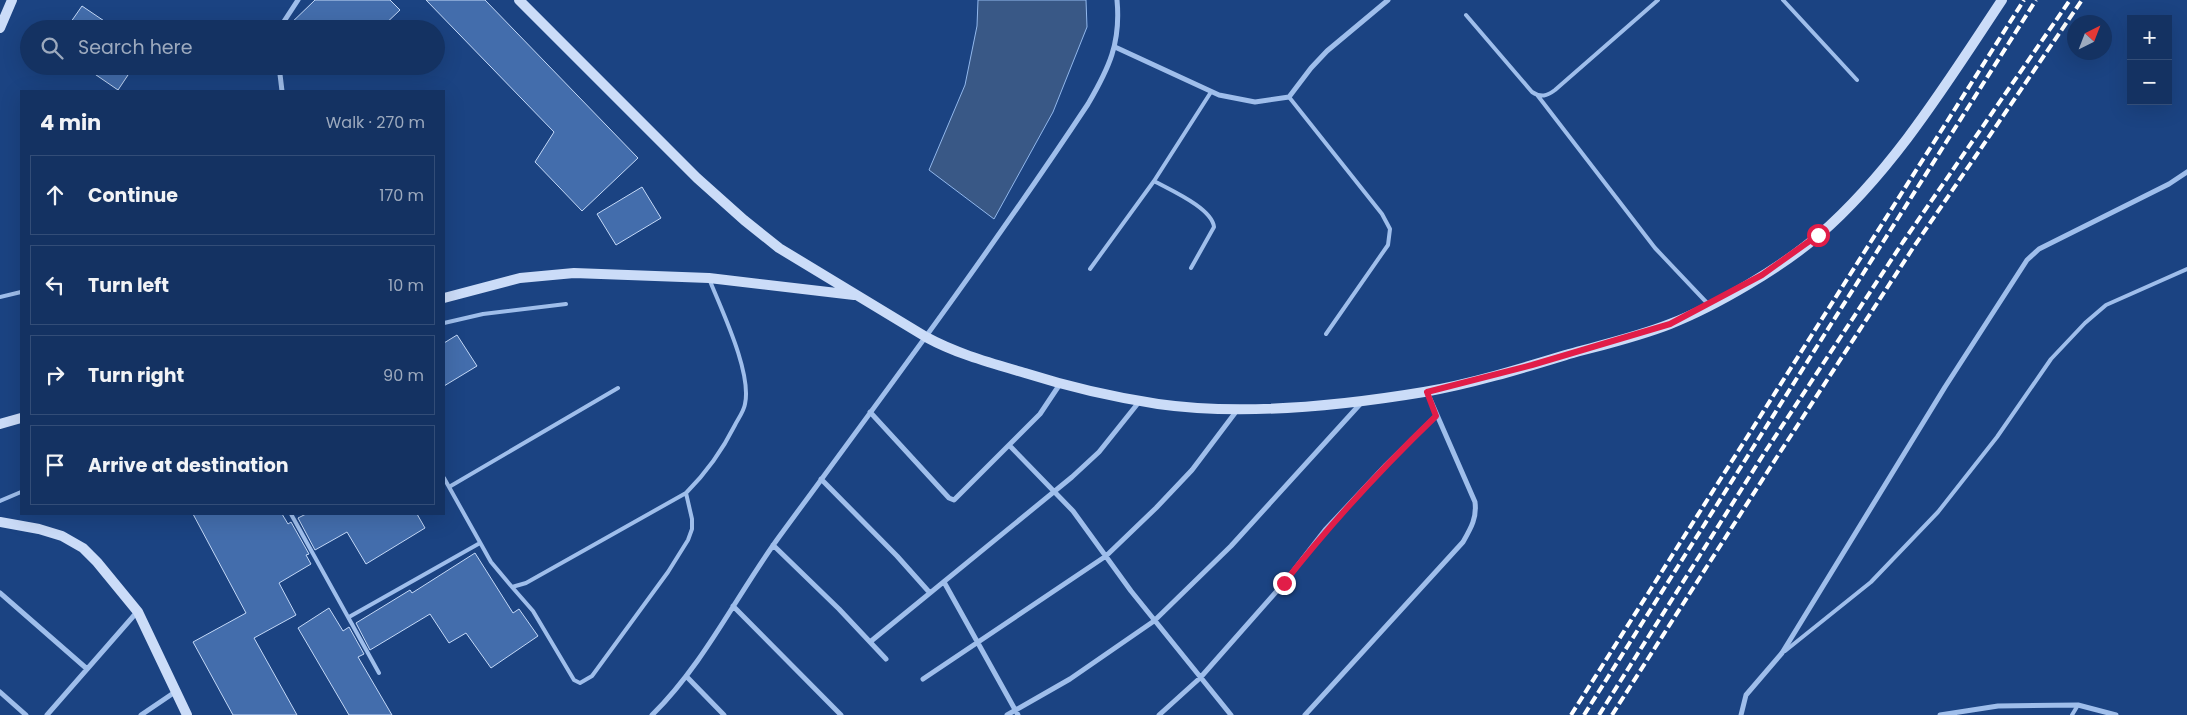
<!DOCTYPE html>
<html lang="en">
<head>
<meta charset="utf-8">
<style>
  :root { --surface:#143262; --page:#213e6b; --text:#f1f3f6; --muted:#9daabe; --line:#334d77 }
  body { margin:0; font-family:Poppins,sans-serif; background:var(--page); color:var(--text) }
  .controls { position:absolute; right:15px; top:15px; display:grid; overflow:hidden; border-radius:0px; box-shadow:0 5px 20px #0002 }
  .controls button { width:45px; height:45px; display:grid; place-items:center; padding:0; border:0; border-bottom:1px solid var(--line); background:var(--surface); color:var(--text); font:25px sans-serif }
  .compass { position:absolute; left:2067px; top:15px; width:45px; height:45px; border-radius:50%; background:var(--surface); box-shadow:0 5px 20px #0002; rotate:42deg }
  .stop { position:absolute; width:15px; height:15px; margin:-11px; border:4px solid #e11d48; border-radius:50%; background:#fff }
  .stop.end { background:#e11d48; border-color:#fff; box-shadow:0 1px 5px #0008 }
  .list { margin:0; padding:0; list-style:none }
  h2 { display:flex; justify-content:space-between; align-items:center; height:65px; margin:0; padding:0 20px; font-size:21px }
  h2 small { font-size:16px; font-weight:400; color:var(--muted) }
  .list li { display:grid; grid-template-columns:32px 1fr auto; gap:15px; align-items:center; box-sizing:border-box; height:80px; margin:0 10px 10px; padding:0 10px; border:1px solid var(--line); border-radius:0px }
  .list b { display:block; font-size:19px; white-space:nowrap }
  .list em { font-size:16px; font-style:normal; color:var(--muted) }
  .icon { flex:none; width:28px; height:28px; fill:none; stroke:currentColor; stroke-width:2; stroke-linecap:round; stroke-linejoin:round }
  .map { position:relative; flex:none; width:2187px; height:715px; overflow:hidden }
  .search { position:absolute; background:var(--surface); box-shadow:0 5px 20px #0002; left:20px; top:20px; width:425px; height:55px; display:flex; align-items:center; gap:12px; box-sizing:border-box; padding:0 18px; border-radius:28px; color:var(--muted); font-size:19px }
  .panel { position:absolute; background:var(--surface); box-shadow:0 5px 20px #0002; left:20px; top:90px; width:425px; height:425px; border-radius:0px }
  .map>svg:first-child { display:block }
  .water { fill:#395886; stroke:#92b8ed }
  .building { fill:#436dac; stroke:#c4d9f8 }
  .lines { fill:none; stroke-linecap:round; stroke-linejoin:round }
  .lane { stroke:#9fbeeb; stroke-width:4 }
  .street { stroke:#9fbeeb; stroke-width:5 }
  .secondary { stroke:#cbdcf8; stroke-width:10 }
  .rail { stroke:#fff; stroke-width:4; stroke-dasharray:9 4; stroke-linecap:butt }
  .route { stroke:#e11d48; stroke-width:6 }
</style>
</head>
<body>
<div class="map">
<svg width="2187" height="715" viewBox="0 0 2187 715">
  <rect width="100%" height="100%" fill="#1b4382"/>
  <path class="water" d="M 978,0 L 1086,0 L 1087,27 L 1053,112 L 994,219 L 929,170 L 965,85 L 977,26 Z"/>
  <path class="building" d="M 315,0 L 390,0 L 400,10 L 380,29 L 285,29 Z
    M 426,0 L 485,0 L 638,158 L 582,211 L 535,162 L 554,132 Z
    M 82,6 L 116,29 L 66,29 Z
    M 83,66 L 134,66 L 118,90 Z
    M 642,187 L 661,218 L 616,245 L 597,214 Z
    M 457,335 L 477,366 L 444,386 L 444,343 Z
    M 193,514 L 282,514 L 288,524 L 291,522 L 309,554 L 306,555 L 311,564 L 279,583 L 296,615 L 254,638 L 297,715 L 233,715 L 193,642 L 246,613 Z
    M 306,514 L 417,514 L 425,528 L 366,564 L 347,532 L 315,550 L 298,518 Z
    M 475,553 L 513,613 L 519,609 L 538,636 L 491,668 L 466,633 L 449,643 L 430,614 L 370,650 L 356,623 L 410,590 L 412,593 Z
    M 329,608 L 343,631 L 349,627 L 364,654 L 358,657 L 392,715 L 349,715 L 298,628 Z"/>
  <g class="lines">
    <path class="lane" d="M 1783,0 L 1857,80
      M 1466,15 L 1532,92 C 1541,98 1547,96 1555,90 L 1658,0
      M 1538,96 L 1655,248 L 1709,305
      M 1289,97 L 1382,214 L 1390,229 L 1388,245 L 1326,334
      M 1191,268 L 1214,227 C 1212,208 1170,190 1154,181 L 1211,92
      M 1090,269 L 1154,181
      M 0,297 L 21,292
      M 444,323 L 483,314 L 566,304
      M 444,478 L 491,562 L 512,587 L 526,583 L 686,493 C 707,472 722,451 735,425 C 738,419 744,411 745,404 C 752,373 722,311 710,281
      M 449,487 L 618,388
      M 0,501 L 21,492
      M 291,514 L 379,673
      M 512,587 L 533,611 L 574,680 L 580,683 L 592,676 L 668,572 L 688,540 L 692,529 L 692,519 L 686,493
      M 349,617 L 480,543
      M 1785,651 L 1871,582 L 1938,512 L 1997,437 L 2051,359 L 2085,323 L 2106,305 L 2187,269
      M 2072,715 L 2078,705"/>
    <path class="street" d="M 279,29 L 298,0
      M 1115,47 L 1219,95 L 1255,102 L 1289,97 L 1311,68 L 1327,51 L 1388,0
      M 279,66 L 282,91
      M 1060,384 L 1040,414 L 1009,445 L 1073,511 L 1131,591 L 1231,715
      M 870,412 L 949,498 L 954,500 L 1009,445
      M 821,479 L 897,556 L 930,593
      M 773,545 L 839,609 L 886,659
      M 944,582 L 1018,715
      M 0,593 L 86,668
      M 733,606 L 841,715
      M 870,642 L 1072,477 L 1099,452 L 1139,402
      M 686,676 L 724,715
      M 923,679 L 1106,556 L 1156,508 L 1192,470 L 1238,409
      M 0,692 L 26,715
      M 47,715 L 137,612
      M 141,715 L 175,692
      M 652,715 C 704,664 736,596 779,537 C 884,394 990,252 1088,104 C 1109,68 1121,43 1117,0
      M 1007,715 L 1070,679 L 1154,621 L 1231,546 L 1362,402
      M 1159,715 L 1200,678 L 1284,583 L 1325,530 L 1386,465 L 1436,416
      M 1305,715 L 1463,542 C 1471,528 1477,518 1475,502 L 1427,392
      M 1741,715 L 1746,695 L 1782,653 L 1945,387 L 2027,260 L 2039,249 L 2169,184 L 2187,172
      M 1940,715 L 1998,706 L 2078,705 L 2116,715"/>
    <path class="secondary" d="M 519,0 L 697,178 L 744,220 L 779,248 L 926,337 C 957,354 991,363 1025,373 C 1069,387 1113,397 1158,404 C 1243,416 1340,406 1424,392 C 1471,384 1523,368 1569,354 C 1602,345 1637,337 1670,324 C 1716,306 1782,267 1819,235 C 1893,171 1948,81 2002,0
      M 0,28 L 12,0
      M 444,298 L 520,278 L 574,273 L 709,278 L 854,295
      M 0,424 L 21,418
      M 0,522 L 39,529 L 62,536 L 83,548 L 97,562 L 138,612 L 187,715"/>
    <path class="rail" d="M 1571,715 L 2024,0
      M 1584,715 L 2036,0
      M 1599,715 L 1765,452 L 1903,242 L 2070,0
      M 1612,715 L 1775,460 L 1913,248 L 2082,0"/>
  </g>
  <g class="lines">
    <path class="route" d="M 1284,583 C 1331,523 1381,469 1436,416 L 1427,392 L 1532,365 L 1670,324 L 1762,275 L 1818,235"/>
  </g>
</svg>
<div class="controls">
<button>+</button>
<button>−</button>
</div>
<svg class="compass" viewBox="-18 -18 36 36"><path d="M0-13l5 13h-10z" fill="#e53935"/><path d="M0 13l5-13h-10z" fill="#9daabe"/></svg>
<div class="stop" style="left:1818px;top:235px"></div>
<div class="stop end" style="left:1284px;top:583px"></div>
<div class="search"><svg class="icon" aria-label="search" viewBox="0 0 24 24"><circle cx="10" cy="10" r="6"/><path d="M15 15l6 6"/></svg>Search here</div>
<section class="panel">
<h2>4 min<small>Walk · 270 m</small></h2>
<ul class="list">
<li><svg class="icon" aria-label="ahead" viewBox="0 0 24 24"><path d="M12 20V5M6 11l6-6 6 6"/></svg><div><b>Continue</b></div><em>170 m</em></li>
<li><svg class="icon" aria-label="left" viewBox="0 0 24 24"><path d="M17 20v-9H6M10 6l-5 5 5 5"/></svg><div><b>Turn left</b></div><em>10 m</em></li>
<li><svg class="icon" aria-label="right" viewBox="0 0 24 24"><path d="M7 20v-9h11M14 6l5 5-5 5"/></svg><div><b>Turn right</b></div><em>90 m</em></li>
<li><svg class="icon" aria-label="arrive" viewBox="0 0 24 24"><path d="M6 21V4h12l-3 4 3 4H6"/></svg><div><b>Arrive at destination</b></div></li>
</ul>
</section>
</div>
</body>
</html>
